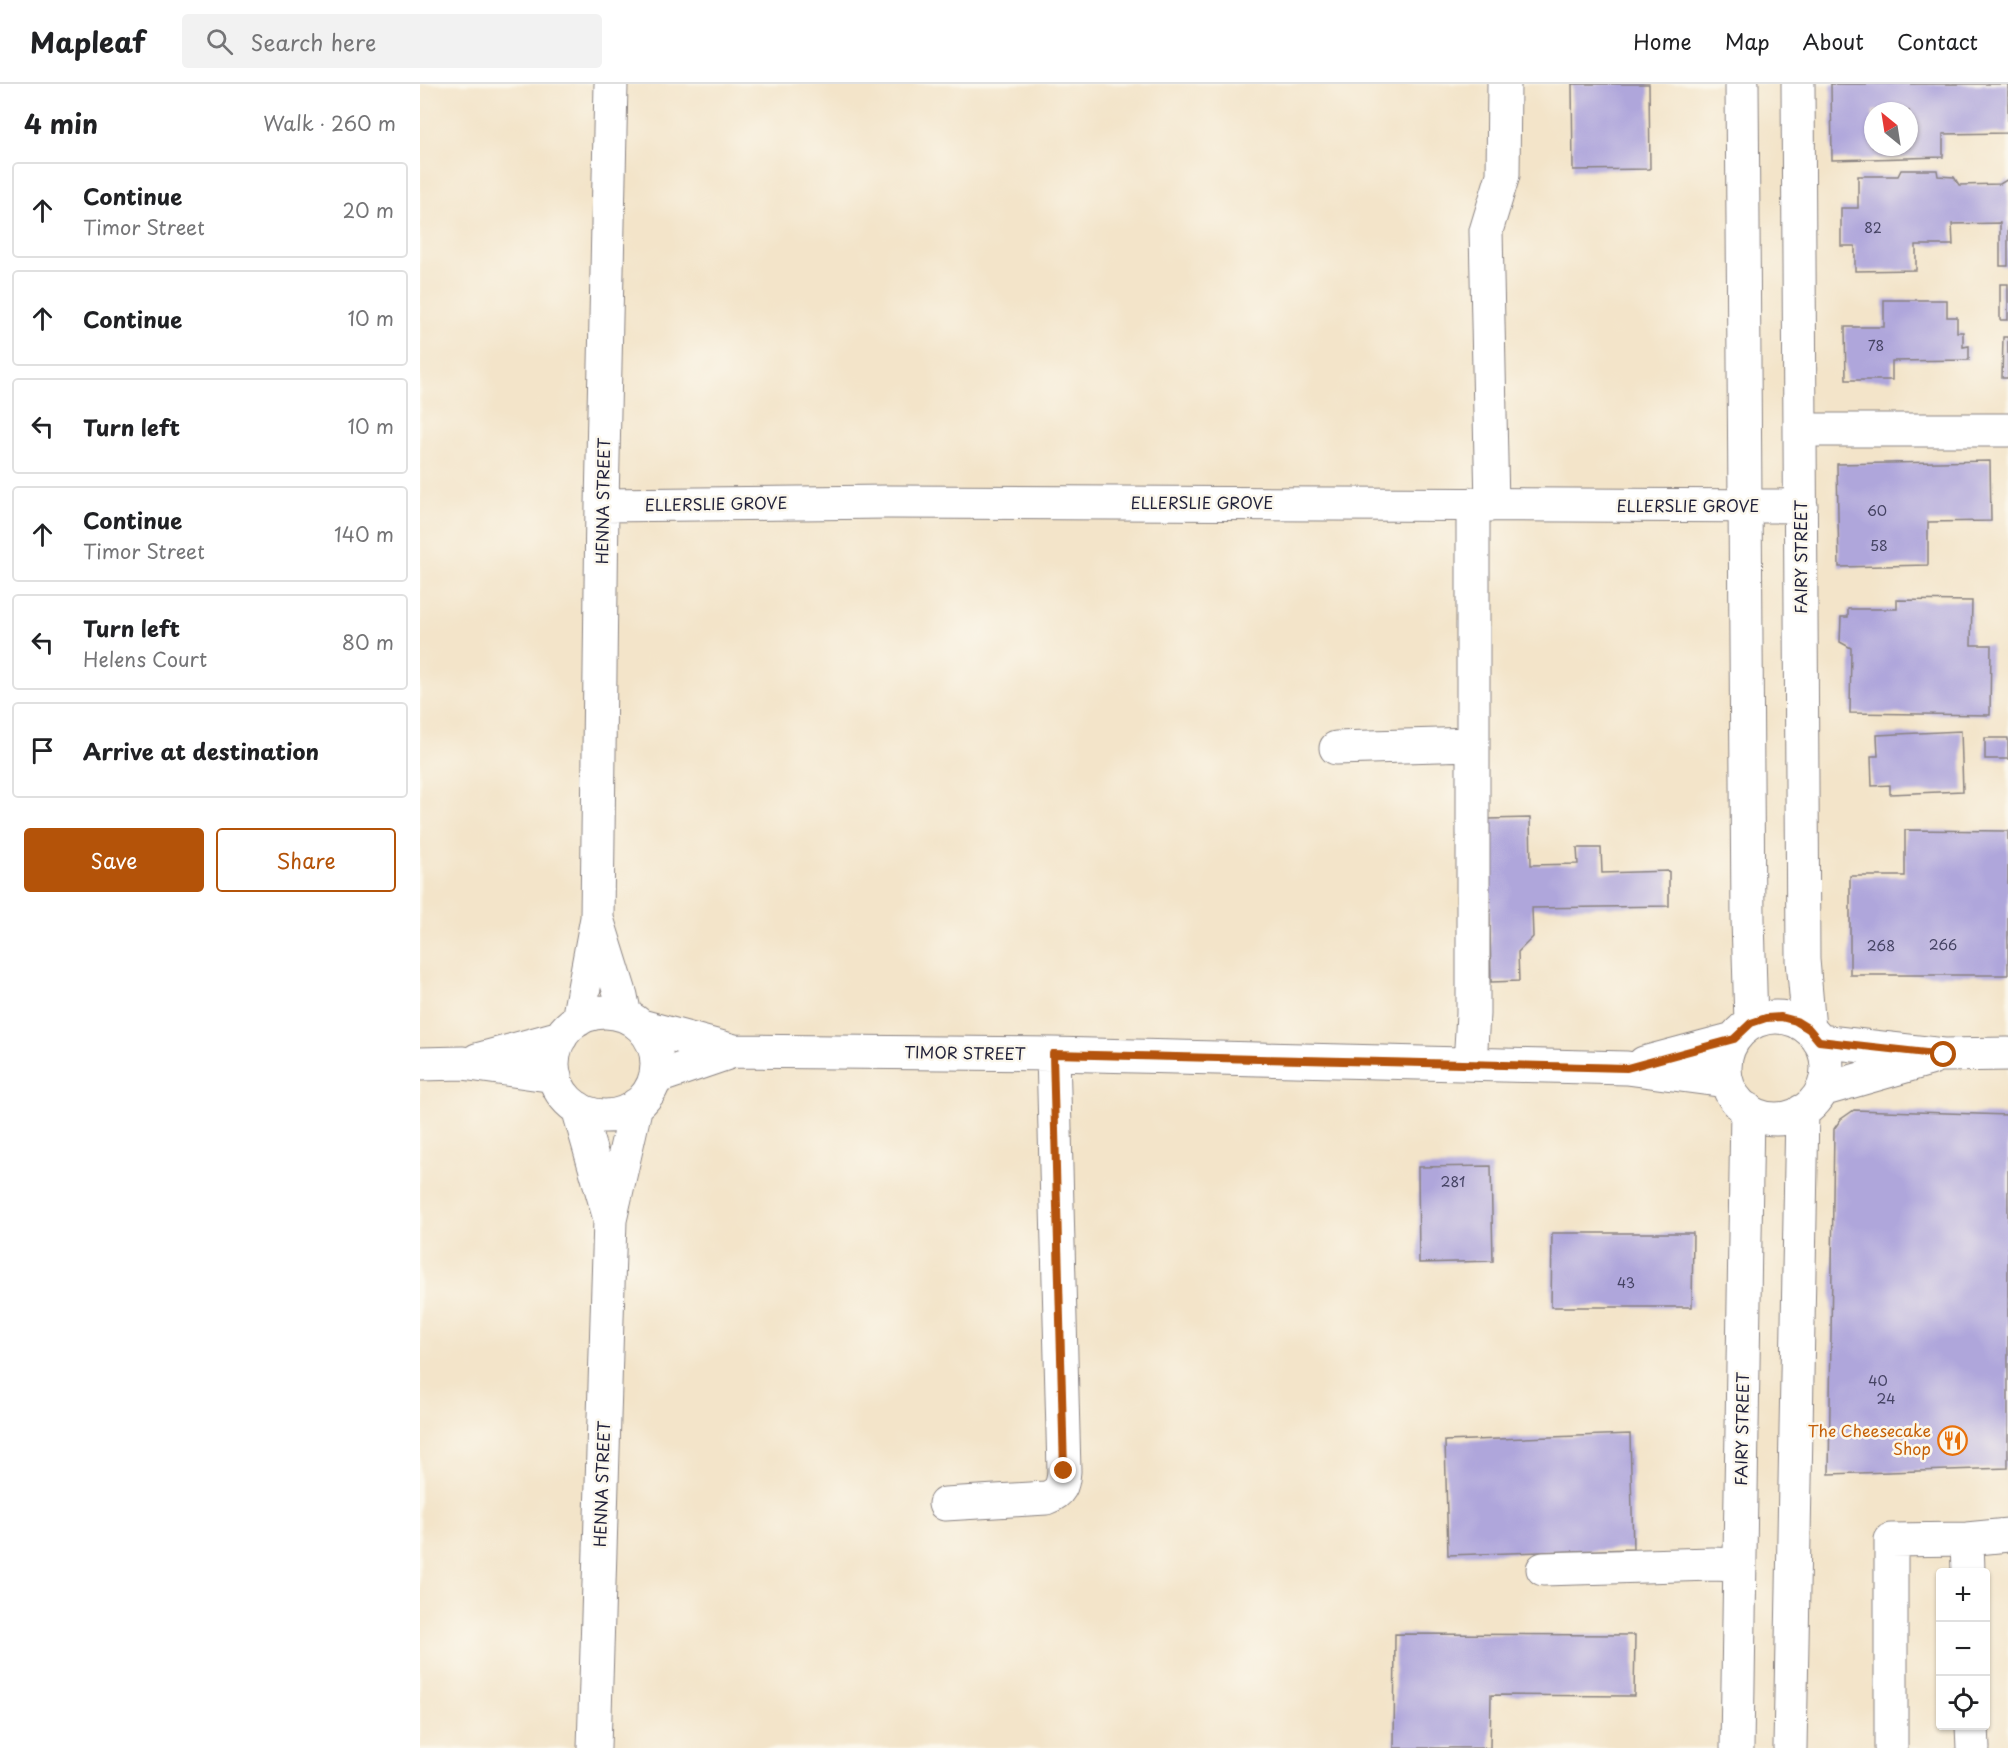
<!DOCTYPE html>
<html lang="en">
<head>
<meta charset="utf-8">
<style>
  :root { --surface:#fff; --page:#f2f2f2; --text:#202124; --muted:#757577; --line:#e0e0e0; --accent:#b45309 }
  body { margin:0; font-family:"Playpen Sans",sans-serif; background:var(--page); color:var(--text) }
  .controls { position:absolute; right:18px; bottom:18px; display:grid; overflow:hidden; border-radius:6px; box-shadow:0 2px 4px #0004 }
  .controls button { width:54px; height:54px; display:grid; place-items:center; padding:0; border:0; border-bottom:2px solid var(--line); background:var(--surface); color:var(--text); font:30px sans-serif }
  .compass { position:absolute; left:1444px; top:18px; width:54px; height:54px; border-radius:50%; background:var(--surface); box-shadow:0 2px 4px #0004; rotate:330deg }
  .stop { position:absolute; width:18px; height:18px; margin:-14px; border:4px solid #b45309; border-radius:50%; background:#fff }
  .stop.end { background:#b45309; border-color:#fff; box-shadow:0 2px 6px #0008 }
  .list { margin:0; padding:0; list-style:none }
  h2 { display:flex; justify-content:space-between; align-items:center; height:78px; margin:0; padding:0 24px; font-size:26px }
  h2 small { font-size:20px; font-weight:400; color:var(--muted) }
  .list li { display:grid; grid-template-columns:39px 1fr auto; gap:18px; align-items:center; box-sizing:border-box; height:96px; margin:0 12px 12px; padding:0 12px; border:2px solid var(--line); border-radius:6px }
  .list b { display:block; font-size:22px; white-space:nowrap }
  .list p { margin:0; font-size:20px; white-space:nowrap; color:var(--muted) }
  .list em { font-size:20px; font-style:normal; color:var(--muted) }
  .actions { display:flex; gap:12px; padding:18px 24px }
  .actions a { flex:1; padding:14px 0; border:2px solid var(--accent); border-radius:6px; text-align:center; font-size:21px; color:var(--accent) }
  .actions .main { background:var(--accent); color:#fff }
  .icon { flex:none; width:33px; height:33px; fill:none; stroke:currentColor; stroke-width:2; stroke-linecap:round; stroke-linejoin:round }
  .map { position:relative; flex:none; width:1588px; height:1664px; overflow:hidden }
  header { display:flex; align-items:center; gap:36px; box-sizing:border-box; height:84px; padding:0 30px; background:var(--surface); border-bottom:2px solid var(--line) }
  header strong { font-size:28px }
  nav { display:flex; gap:33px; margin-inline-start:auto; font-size:21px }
  .search { width:420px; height:54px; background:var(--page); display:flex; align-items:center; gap:15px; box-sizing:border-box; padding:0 21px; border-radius:6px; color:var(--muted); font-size:22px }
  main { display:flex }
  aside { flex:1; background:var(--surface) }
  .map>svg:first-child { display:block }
  .building { fill:#afa6db; fill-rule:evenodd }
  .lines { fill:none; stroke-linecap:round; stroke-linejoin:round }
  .minor-casing { stroke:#8a8382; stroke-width:35 }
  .minor { stroke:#fff; stroke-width:33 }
  .route { stroke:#b45309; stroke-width:8 }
  .labels { text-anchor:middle; stroke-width:5; stroke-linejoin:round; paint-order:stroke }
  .number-label { font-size:14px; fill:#454363 }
  .street-label { font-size:16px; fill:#22223b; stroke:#fbf7ec }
  .food-label { font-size:16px; fill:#c56008; stroke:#fbf7ec; text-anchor:end }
</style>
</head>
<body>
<header>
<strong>Mapleaf</strong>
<div class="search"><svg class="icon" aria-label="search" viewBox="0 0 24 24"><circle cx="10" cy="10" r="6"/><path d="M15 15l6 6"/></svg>Search here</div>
<nav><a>Home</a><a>Map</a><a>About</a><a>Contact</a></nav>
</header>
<main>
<aside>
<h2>4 min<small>Walk · 260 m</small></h2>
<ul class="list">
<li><svg class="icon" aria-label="ahead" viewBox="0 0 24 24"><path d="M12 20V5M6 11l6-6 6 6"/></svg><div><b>Continue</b><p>Timor Street</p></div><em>20 m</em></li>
<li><svg class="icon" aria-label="ahead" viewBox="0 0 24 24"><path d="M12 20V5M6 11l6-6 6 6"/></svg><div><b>Continue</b></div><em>10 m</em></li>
<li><svg class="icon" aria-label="left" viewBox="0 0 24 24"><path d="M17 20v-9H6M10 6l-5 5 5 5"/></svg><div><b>Turn left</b></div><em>10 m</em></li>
<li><svg class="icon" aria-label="ahead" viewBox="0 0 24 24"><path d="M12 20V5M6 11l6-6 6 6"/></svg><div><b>Continue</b><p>Timor Street</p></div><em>140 m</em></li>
<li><svg class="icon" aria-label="left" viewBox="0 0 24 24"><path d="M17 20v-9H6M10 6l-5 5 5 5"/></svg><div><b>Turn left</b><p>Helens Court</p></div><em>80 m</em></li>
<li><svg class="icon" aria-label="arrive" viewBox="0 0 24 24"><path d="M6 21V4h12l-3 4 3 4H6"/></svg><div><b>Arrive at destination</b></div></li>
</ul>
<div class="actions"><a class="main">Save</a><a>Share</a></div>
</aside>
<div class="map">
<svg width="1588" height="1664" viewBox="0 0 1588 1664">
  <rect width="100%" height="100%" fill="#fbf7ec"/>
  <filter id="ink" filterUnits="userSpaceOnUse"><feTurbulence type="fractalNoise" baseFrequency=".0167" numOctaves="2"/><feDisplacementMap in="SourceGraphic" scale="12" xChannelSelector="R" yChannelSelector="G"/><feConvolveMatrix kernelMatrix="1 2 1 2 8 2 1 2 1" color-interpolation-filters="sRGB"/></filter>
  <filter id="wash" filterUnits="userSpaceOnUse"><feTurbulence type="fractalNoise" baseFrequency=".008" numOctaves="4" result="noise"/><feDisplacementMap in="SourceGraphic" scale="24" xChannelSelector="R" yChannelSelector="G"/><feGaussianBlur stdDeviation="1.35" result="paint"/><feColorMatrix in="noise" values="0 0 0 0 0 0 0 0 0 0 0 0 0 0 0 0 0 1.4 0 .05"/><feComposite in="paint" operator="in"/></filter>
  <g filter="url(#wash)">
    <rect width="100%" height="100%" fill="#f3e4c9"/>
    <g id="blocks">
      <path class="building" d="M 1152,0 L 1229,0 L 1230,85 L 1153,86 Z
        M 1411,0 L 1588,0 L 1588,49 L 1523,50 L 1523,73 L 1412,76 ZM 1453,27 L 1489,27 L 1489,63 L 1453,63 Z
        M 1481,86 L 1517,86 L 1518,92 L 1534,93 L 1539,101 L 1580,100 L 1588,95 L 1588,182 L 1580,182 L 1580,139 L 1532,140 L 1533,161 L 1496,161 L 1496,186 L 1435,187 L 1435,162 L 1421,162 L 1421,124 L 1438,124 L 1438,92 L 1478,92 Z
        M 1580,200 L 1588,200 L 1588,236 L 1580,236 Z
        M 1464,216 L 1527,216 L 1527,233 L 1537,233 L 1537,248 L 1543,248 L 1543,263 L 1549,262 L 1549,276 L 1472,277 L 1472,296 L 1426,296 L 1425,243 L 1464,243 Z
        M 1583,253 L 1588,253 L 1588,294 L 1582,294 Z
        M 1570,377 L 1571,437 L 1508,438 L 1508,481 L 1419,483 L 1417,380 Z
        M 1477,516 L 1552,517 L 1551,561 L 1571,561 L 1570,631 L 1430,629 L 1431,564 L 1420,558 L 1421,533 L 1428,533 L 1428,525 L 1477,525 Z
        M 1541,647 L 1543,707 L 1470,710 L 1470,701 L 1452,702 L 1451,672 L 1458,672 L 1457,651 Z
        M 1565,654 L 1588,654 L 1588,675 L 1565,675 Z
        M 1110,734 L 1111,781 L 1158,780 L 1157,764 L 1181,764 L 1182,789 L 1249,787 L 1249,822 L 1112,824 L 1113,853 L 1098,868 L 1099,897 L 1071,898 L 1068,735 Z
        M 1485,746 L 1588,747 L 1588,891 L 1430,891 L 1430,792 L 1485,792 Z
        M 1434,1026 L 1588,1031 L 1588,1384 L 1409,1390 L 1414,1045 L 1421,1035 Z
        M 1071,1082 L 1073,1177 L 999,1179 L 998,1083 Z
        M 1132,1149 L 1273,1149 L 1272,1223 L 1131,1223 Z
        M 1210,1350 L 1213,1465 L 1028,1471 L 1025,1357 Z
        M 975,1550 L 1215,1551 L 1214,1612 L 1071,1611 L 1070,1664 L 974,1664 Z"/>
    </g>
  </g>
  <g filter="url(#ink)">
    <use href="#blocks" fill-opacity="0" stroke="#8a8382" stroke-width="1.5"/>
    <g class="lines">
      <defs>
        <path id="minor" d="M 1322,0 L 1328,835 L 1331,939
          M 1378,0 L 1383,876 L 1389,945
          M 1380,346 L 1588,346
          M 182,421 L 467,418 L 1381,422
          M 1072,421 L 1066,147 L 1083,91 L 1084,0
          M 916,664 L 1053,660
          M 178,838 L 201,912 L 205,932
          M133 980a52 52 0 1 1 104 0a52 52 0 1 1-104 0Z
          M1305 984a51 51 0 1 1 102 0a51 51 0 1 1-102 0Z
          M 158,936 L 177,834 L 182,421 L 191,0
          M 221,942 L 314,967 L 633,970 L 1207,984 L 1306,997
          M 1399,957 L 1524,971 L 1588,970
          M 57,976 L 141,953
          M 1224,979 L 1314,955
          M 0,980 L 43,979 L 135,992
          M 1050,980 L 1053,930 L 1053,420
          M 235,994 L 314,967
          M 1402,1006 L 1510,975
          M 158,1024 L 190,1135
          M 525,1420 L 626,1414 C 641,1409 643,1401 644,1387 L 633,970
          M 1547,1455 L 1548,1488
          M 1123,1485 L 1292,1480 L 1319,1481
          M 1552,1642 L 1553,1664
          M 174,1664 L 190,1136 L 216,1021
          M 1317,1664 L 1327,1025
          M 1370,1664 L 1382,1027
          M 1471,1664 L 1471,1456 L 1547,1455 L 1588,1451"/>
      </defs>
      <use href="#minor" class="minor-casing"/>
      <use href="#minor" class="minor"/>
    </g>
  </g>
  <g class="lines" filter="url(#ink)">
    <path class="route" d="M 644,1387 L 633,970 L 1207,984 L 1314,955 L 1331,939 L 1346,934 L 1361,933 L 1376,937 L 1389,945 L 1399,957 L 1524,971"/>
  </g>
  <defs>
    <symbol id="restaurant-ring" viewBox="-11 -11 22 22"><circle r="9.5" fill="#fbf7ec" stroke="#e8710a" stroke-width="1.5"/><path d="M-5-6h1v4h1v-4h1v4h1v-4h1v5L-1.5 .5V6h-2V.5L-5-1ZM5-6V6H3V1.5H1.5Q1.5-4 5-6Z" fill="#e8710a"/></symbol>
  </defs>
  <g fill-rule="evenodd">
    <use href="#restaurant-ring" x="1516" y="1340" width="33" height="33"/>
  </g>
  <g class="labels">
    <g class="number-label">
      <text x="1453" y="149">82</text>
      <text x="1456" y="267">78</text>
      <text x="1457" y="432">60</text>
      <text x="1459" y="467">58</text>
      <text x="1523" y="866">266</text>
      <text x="1461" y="867">268</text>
      <text x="1033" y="1103">281</text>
      <text x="1206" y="1204">43</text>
      <text x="1458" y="1302">40</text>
      <text x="1466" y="1320">24</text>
    </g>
    <g class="street-label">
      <text transform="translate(183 417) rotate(-89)" y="6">HENNA STREET</text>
      <text x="782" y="425">ELLERSLIE GROVE</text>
      <text transform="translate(296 420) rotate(-1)" y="6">ELLERSLIE GROVE</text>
      <text x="1268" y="428">ELLERSLIE GROVE</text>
      <text transform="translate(1381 473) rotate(-90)" y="6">FAIRY STREET</text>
      <text transform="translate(545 969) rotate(1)" y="6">TIMOR STREET</text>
      <text transform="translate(1322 1345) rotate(-89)" y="6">FAIRY STREET</text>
      <text transform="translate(182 1400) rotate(-88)" y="6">HENNA STREET</text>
    </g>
    <g class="food-label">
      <text x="1511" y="1353">The Cheesecake<tspan x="1511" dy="18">Shop</tspan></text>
    </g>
  </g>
</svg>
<div class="controls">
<button>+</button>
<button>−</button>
<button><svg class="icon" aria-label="locate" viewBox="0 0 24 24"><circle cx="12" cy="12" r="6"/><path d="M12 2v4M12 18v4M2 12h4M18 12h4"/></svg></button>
</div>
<svg class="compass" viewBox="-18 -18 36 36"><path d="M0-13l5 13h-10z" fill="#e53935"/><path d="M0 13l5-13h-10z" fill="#757577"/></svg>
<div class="stop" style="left:1524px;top:971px"></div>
<div class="stop end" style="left:644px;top:1387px"></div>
</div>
</main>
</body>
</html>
